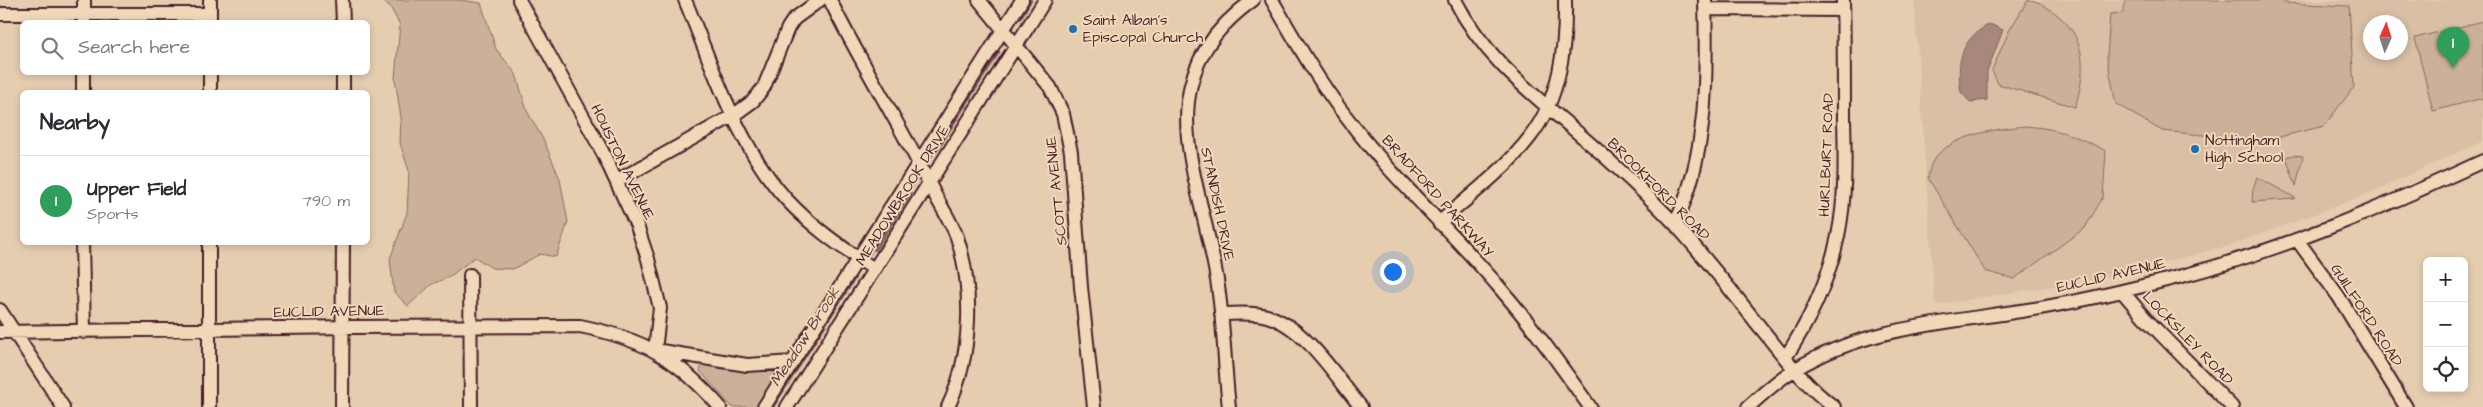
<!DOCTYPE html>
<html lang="en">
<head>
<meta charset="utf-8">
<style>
  :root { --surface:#fff; --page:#f7f7f7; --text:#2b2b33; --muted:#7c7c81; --line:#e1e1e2; --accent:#2563eb }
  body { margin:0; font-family:"Architects Daughter",sans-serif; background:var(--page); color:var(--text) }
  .controls { position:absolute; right:15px; bottom:15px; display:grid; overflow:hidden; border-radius:8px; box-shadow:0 2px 8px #0003 }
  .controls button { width:45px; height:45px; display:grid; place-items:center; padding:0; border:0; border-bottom:1px solid var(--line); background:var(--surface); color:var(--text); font:25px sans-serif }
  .compass { position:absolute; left:2363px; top:15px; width:45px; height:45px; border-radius:50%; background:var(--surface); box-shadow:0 2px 8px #0003; rotate:3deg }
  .you { position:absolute; left:1392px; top:271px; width:18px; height:18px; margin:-12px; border:4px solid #fff; border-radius:50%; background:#1a73e8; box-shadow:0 0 0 8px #1a73e833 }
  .badge { display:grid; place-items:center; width:32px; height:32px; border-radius:50%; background:var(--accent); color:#fff; font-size:16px; font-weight:700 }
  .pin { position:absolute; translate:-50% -41px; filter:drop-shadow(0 1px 2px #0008) }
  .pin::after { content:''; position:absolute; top:26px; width:18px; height:15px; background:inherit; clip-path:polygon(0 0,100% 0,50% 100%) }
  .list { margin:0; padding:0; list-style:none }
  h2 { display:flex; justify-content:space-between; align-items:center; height:65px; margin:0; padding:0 20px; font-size:21px }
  h2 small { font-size:16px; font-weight:400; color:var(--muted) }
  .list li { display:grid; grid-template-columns:32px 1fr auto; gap:15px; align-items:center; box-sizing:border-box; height:90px; padding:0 20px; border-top:1px solid var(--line) }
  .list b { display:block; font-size:19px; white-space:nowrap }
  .list p { margin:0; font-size:16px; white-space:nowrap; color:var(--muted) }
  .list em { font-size:16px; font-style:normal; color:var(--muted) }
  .icon { flex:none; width:28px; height:28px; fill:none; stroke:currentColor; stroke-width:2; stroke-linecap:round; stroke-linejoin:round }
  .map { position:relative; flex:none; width:2483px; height:407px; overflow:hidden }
  .search { position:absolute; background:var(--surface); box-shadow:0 2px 8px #0003; left:20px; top:20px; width:350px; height:55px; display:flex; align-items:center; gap:12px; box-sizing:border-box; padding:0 18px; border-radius:8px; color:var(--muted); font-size:19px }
  .panel { position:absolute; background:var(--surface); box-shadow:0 2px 8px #0003; left:20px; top:90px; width:350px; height:155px; border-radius:8px }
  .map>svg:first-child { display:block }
  .built { fill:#d8bfa5; fill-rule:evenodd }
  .green { fill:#cbb199; stroke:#8a6862 }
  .water { fill:#a8887b; stroke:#825e5b }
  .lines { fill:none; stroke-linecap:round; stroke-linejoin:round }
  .stream { stroke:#825e5b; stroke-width:2.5 }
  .minor-casing { stroke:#4a1f2b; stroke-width:16 }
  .minor { stroke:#efd9b8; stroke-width:12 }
  .poi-dot { fill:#1f6fb2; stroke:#efd9b8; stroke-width:2 }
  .labels { text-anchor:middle; stroke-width:4; stroke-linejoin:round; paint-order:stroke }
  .poi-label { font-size:15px; fill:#4a1f2b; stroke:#efd9b8; text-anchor:start }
  .street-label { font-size:15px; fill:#4a1f2b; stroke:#efd9b8 }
  .water-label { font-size:16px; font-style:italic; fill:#663e43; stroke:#efd9b8 }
</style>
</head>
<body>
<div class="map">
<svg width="2483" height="407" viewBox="0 0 2483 407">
  <rect width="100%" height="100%" fill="#e5ceb0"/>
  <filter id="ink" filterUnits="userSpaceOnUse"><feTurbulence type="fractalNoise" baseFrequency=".02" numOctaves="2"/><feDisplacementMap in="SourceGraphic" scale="10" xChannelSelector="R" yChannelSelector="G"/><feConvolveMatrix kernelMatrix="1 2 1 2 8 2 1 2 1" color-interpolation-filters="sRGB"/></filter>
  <g filter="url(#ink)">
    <path class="built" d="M 1914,0 L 2483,0 L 2483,141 L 2363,196 L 2232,245 L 2097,279 L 1935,305 ZM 2370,22 L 2400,22 L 2400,52 L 2370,52 Z"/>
    <path class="green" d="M 379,0 L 460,0 L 481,3 L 496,49 L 516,74 L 527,111 L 544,141 L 560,179 L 568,222 L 556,257 L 540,254 L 513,269 L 492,268 L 475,257 L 449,277 L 432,284 L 408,306 L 394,292 L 390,259 L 407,213 L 409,171 L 400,143 L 401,118 L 395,78 L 400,25 L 389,5 Z
      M 2028,0 C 2037,0 2045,6 2052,11 C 2087,34 2087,70 2075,107 L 1998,84 L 1992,70 L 2009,31 Z
      M 2126,0 L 2283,0 L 2284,3 L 2349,6 L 2354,87 L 2324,126 L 2263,141 L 2162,131 L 2116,104 L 2107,58 L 2110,14 L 2123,13 Z
      M 2483,21 L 2483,98 L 2433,111 L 2415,38 Z
      M 2025,126 C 2060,129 2075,135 2106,151 L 2103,197 L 2085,228 L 2014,279 L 1985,271 L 1928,178 C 1929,173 1930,164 1934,159 C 1951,135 1997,129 2025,126 Z
      M 2294,155 L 2303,156 L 2296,186 L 2286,157 Z
      M 2257,177 L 2294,197 L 2295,199 L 2252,202 L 2253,189 Z
      M 702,364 L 771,369 L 776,375 L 757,407 L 732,407 L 700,371 Z"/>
    <path class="water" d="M 1990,24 L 2003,30 L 1987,72 L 1987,100 L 1970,102 L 1961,92 C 1956,62 1961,38 1990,24 Z"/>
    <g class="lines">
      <path class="stream" d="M 1020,19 L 1031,0
        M 935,153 L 999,52
        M 875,250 L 911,193
        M 773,407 L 855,278"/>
      <defs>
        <path id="minor" d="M 342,0 L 343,22
          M 519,0 L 602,151 L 637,226 L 648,259 L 660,308 L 655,350
          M 685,0 C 713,67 737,146 787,200 C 813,228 843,248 874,269
          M 830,0 C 862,66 902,127 934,193 C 942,208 951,221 957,237 C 974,290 972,356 948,407
          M 979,0 L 1050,87 L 1063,114 L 1071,152 L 1081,287 L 1094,407
          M 1272,0 C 1295,40 1318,81 1347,118 C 1393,179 1450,229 1499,287 C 1532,325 1561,366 1590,407
          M 1455,0 C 1483,55 1525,88 1571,127 C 1607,158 1643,190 1676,225 C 1705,258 1733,292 1760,327 C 1783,355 1805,386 1834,407
          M 1705,9 L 1843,10
          M 0,14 L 210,14
          M 84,22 L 84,0
          M 210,22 L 210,0
          M 343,72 L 343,92
          M 83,92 L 83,72
          M 210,92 L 210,72
          M 617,181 L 734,115 L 753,101 L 764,87 L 788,28 L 794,19 L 820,0
          M 1439,223 C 1469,196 1505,170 1530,137 C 1560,98 1566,48 1565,0
          M 1675,224 C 1708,155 1707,75 1705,0
          M 2298,241 L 2339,297 L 2406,407
          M 82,242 L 84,332
          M 470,275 L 471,407
          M 2122,291 L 2144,317 L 2232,407
          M 0,310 L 63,407
          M 1221,314 C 1236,314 1253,312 1267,316 C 1306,327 1336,377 1361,407
          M 0,332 L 351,327 L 580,326 C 644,339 677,358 720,407
          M 661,351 L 747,365 L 793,362
          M 1785,358 C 1809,322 1829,279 1838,236 C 1846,198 1845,158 1844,118 C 1844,79 1844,39 1843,0
          M 209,407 L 209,242
          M 342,407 L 343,242
          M 764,407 L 1022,0
          M 787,407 L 1045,0
          M 1229,407 C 1224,363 1224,318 1216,274 C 1198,170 1145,78 1253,0
          M 1748,407 C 1763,394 1777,380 1794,370 C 1862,328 1944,323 2021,311 C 2075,303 2129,290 2182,276 C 2287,248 2384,207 2483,161"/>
      </defs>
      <use href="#minor" class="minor-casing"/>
      <use href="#minor" class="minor"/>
    </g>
  </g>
  <g class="poi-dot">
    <circle cx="1073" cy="29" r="5"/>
    <circle cx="2195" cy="149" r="5"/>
  </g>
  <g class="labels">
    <g class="poi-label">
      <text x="1083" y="25">Saint Alban's<tspan x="1083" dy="17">Episcopal Church</tspan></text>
      <text x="2205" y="145">Nottingham<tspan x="2205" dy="17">High School</tspan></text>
    </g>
    <g class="street-label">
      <text transform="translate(1826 155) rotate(-88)" y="5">HURLBURT ROAD</text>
      <text transform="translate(623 162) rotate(64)" y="5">HOUSTON AVENUE</text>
      <text transform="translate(1659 189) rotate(45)" y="5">BROOKFORD ROAD</text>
      <text transform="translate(1056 191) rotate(-96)" y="5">SCOTT AVENUE</text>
      <text transform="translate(902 195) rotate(-58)" y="5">MEADOWBROOK DRIVE</text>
      <text transform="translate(1438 196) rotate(48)" y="5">BRADFORD PARKWAY</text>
      <text transform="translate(1218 204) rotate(78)" y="5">STANDISH DRIVE</text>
      <text transform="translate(2111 275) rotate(-13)" y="5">EUCLID AVENUE</text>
      <text transform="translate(329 311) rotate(-1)" y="5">EUCLID AVENUE</text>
      <text transform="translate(2367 315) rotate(57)" y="5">GUILFORD ROAD</text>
      <text transform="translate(2188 338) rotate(46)" y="5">LOCKSLEY ROAD</text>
    </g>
    <g class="water-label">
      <text transform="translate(804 336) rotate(-57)" y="6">Meadow Brook</text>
    </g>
  </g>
</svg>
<div class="controls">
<button>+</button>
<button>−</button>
<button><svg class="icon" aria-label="locate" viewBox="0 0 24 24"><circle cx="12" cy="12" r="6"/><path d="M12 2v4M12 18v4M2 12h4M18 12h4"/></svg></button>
</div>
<svg class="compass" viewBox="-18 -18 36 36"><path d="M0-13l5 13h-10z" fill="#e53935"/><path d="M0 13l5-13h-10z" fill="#7c7c81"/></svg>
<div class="you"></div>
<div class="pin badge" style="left:2453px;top:68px;background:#2e9e5b">1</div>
<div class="search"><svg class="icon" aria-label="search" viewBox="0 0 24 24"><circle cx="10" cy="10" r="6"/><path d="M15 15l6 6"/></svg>Search here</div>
<section class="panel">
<h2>Nearby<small></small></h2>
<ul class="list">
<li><span class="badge" style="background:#2e9e5b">1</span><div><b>Upper Field</b><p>Sports</p></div><em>790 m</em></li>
</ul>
</section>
</div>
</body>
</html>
